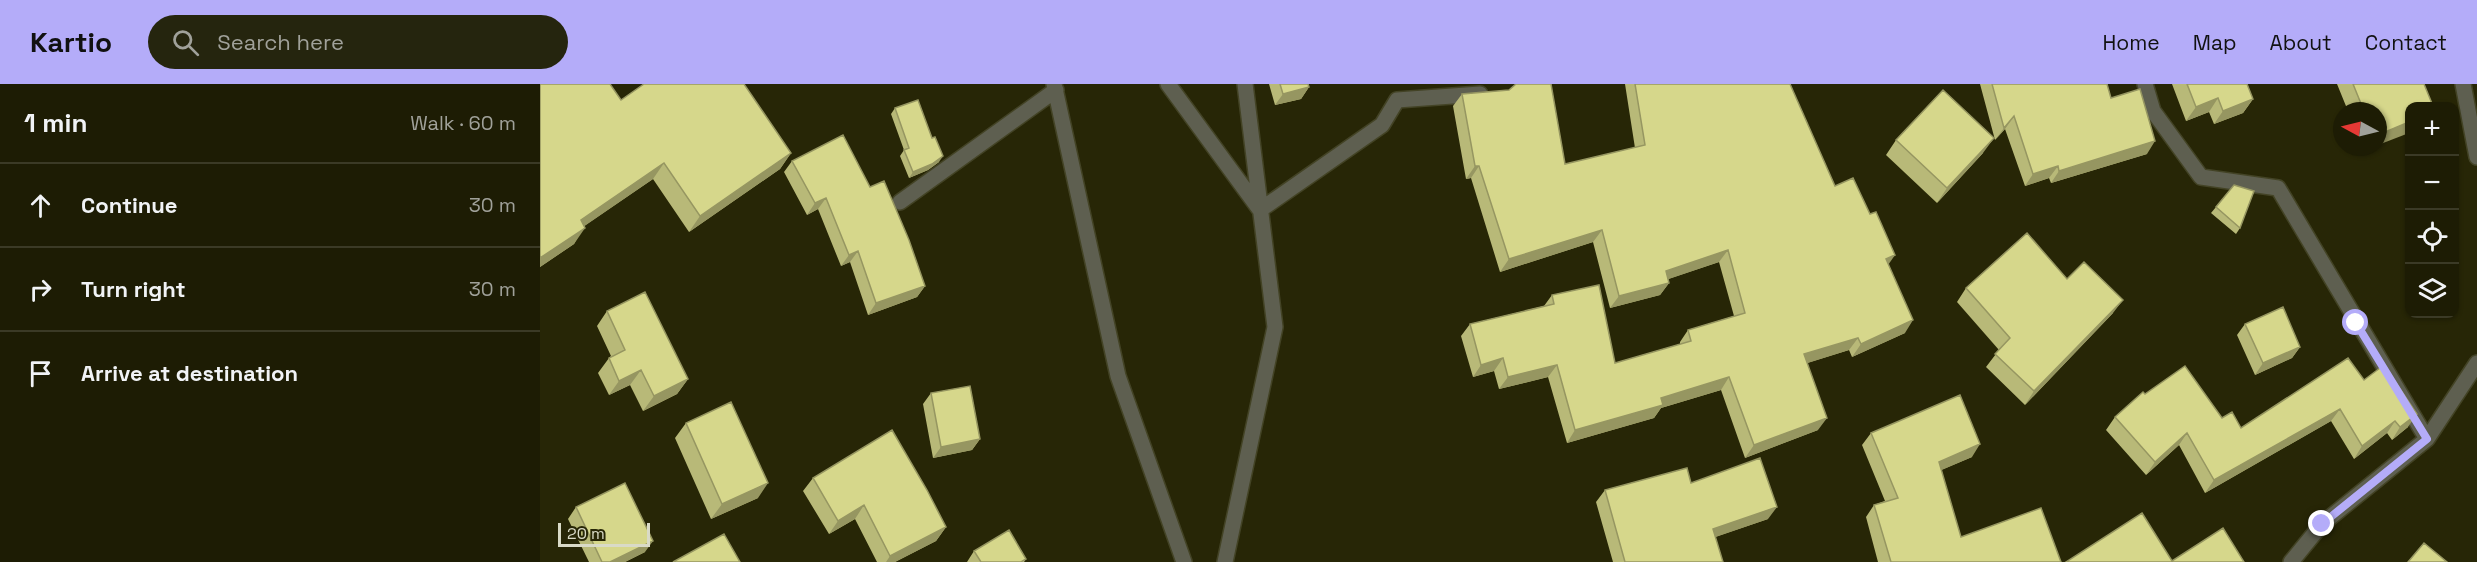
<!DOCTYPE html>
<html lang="en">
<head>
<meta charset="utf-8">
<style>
  :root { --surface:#1d1c04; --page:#25250e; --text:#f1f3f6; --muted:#a0a19a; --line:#3b3a26; --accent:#b4acf9 }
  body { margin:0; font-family:"Space Grotesk",sans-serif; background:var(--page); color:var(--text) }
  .controls { position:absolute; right:18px; top:18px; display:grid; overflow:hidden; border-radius:12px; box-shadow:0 2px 4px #0004 }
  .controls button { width:54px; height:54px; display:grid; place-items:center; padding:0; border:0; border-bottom:2px solid var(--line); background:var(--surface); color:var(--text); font:30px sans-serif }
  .compass { position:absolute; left:1793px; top:18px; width:54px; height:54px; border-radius:50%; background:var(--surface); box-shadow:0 2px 4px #0004; rotate:277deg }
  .scale { position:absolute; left:18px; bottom:15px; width:92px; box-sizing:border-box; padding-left:6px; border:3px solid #d9dac7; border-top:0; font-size:16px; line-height:21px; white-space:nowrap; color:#d9dac7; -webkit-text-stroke:4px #272606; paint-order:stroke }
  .stop { position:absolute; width:18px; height:18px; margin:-14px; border:4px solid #b4acf9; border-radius:50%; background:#fff }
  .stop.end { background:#b4acf9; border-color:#fff; box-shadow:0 2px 6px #0008 }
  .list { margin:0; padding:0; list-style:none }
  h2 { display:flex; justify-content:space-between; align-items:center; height:78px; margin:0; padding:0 24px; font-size:26px }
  h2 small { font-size:20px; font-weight:400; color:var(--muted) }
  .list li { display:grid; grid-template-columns:39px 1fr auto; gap:18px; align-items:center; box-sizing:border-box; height:84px; padding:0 24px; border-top:2px solid var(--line) }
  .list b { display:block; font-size:22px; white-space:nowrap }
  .list em { font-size:20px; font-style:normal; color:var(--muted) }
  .icon { flex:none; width:33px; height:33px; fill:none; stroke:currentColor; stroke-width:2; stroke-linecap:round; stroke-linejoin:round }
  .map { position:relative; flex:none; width:1937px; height:478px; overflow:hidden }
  header { display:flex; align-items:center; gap:36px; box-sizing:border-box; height:84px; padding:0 30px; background:var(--accent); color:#111 }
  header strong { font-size:28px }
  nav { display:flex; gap:33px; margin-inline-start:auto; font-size:21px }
  .search { width:420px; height:54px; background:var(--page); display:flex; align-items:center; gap:15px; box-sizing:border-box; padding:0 21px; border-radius:33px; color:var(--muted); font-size:22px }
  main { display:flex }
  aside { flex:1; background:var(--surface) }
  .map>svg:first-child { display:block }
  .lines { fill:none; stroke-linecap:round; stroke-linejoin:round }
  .minor-casing { stroke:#434325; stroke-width:18 }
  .minor { stroke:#5e5f50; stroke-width:15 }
  .wall { fill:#b8b978 }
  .shaded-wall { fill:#969661 }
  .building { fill:#d6d78b; stroke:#969661; stroke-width:1.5 }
  .route { stroke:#b4acf9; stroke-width:8 }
</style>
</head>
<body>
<header>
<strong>Kartio</strong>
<div class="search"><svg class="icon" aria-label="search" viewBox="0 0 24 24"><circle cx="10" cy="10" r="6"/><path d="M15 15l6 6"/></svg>Search here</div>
<nav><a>Home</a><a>Map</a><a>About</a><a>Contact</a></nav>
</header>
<main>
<aside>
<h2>1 min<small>Walk · 60 m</small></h2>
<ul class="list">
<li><svg class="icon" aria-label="ahead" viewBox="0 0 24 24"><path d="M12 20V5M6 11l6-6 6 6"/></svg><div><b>Continue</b></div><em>30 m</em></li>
<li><svg class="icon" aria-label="right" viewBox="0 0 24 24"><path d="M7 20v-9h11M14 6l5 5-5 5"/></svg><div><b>Turn right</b></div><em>30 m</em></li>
<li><svg class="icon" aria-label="arrive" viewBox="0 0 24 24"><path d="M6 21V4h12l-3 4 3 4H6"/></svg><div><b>Arrive at destination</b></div></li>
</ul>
</aside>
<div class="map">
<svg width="1937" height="478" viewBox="0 0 1937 478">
  <rect width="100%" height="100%" fill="#272606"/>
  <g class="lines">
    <defs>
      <path id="minor" d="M 514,0 L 578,292 L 644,478
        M 628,0 L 720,126 L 842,41 L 857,16 L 940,10
        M 1605,0 L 1613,27 L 1661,93 L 1738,104 L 1887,355
        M 1923,0 L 1937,73
        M 360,118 L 516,6
        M 685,478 L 735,243 L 705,0
        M 1751,478 L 1782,440 L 1887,355 L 1937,279"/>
    </defs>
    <use href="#minor" class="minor-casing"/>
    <use href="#minor" class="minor"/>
  </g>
  <path class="wall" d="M 0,0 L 81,16 L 251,69 L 240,85 L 149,148 L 113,95 L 44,142 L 34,160 L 0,183 Z
    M 729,0 L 768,0 L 769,3 L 761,15 L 735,21 Z
    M 1085,0 L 1250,0 L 1295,102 L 1348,181 L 1365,249 L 1312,273 L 1309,266 L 1267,279 L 1278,346 L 1205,374 L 1181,306 L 1121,324 L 1114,334 L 1027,359 L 1008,293 L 959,305 L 954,287 L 933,293 L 921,252 L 930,240 L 1004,222 L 1012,211 L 1075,279 L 1140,260 L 1140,258 L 1148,246 L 1194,232 L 1179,178 L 1128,195 L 1129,199 L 1120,211 L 1070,224 L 1053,158 L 960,188 L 931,94 L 926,95 L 913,22 L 922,10 L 1025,80 L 1095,64 Z
    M 1440,0 L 1567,0 L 1571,14 L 1607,70 L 1511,99 L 1509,94 L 1485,102 L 1465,45 L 1455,56 Z
    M 1632,0 L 1707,0 L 1713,15 L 1703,29 L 1674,40 L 1669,28 L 1646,37 Z
    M 1797,0 L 1884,0 L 1838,27 L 1808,27 Z
    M 355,24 L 399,78 L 388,86 L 369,94 L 360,72 L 364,66 L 351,30 Z
    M 1356,56 L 1443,69 L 1397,119 L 1346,71 Z
    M 252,77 L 330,103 L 385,202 L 377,213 L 328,231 L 310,178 L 301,182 L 278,125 L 267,131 L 244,88 Z
    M 1676,123 L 1700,144 L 1696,150 L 1671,129 Z
    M 1527,195 L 1573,229 L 1485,321 L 1446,283 L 1459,266 L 1417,218 L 1426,204 Z
    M 67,227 L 148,295 L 137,310 L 103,327 L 90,301 L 69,311 L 58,289 L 69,274 L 71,272 L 57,242 Z
    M 1705,240 L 1760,263 L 1752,274 L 1715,291 L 1697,251 Z
    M 1824,296 L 1868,343 L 1852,356 L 1847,349 L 1814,375 L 1791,337 L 1665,409 L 1639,361 L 1606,391 L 1566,346 L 1575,333 L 1605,310 L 1682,334 L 1701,344 Z
    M 391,309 L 440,355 L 432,366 L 393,374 L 383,320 Z
    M 146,339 L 218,414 L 171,435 L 135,354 Z
    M 1331,349 L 1432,373 L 1401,386 L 1421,453 L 1521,478 L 1338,478 L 1326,433 L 1334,421 L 1345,417 L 1322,361 Z
    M 273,394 L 406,443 L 396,457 L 355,478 L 337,478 L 315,435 L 289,450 L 263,407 Z
    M 1151,399 L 1228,435 L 1175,453 L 1183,478 L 1073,478 L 1056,418 L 1065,406 Z
    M 36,423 L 105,468 L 85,478 L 49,478 L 28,435 Z
    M 434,467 L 486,475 L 484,478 L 427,478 Z"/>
  <path class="shaded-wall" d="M 769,3 L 761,15 L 735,21 L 743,10 Z
    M 1678,14 L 1669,28 L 1646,37 L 1656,23 Z
    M 1713,15 L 1703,29 L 1674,40 L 1683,27 Z
    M 1474,32 L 1465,45 L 1455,56 L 1464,44 Z
    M 1869,38 L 1869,49 L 1838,61 L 1838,51 Z
    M 1454,54 L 1443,69 L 1397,119 L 1407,104 Z
    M 1615,57 L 1607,70 L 1511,99 L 1519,87 Z
    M 1827,63 L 1834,63 L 1824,67 Z
    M 251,69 L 240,85 L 149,148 L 160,132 Z
    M 403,72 L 399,78 L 388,86 L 369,94 L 373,88 Z
    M 124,79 L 113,95 L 30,152 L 41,136 Z
    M 935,82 L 939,82 L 931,94 L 926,95 Z
    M 1518,82 L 1509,94 L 1485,102 L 1493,90 Z
    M 286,114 L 278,125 L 267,131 L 275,119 Z
    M 45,144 L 34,160 L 0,183 L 0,174 Z
    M 1062,146 L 1053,158 L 960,188 L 969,175 Z
    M 1188,166 L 1179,178 L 1117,199 L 1126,187 Z
    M 318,167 L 310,178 L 301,182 L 309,171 Z
    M 1355,171 L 1346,184 L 1346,175 Z
    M 1129,199 L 1120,211 L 1070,224 L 1079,212 Z
    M 385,202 L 377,213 L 328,231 L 336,219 Z
    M 1583,216 L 1573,229 L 1485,321 L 1494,307 Z
    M 1373,236 L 1365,249 L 1312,273 L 1321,260 Z
    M 1318,254 L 1309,266 L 1255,283 L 1264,270 Z
    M 1760,263 L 1752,274 L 1715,291 L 1723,279 Z
    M 963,274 L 954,287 L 933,293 L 941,281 Z
    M 1017,281 L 1008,293 L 959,305 L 968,293 Z
    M 101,286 L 90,301 L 69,311 L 79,297 Z
    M 1189,293 L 1181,306 L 1121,324 L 1114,334 L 1027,359 L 1035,346 L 1121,314 Z
    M 148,295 L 137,310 L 103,327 L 114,312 Z
    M 1800,325 L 1791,337 L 1665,409 L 1674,396 Z
    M 1877,330 L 1868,343 L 1852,356 L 1860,343 Z
    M 1287,334 L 1278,346 L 1205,374 L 1214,361 Z
    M 1855,337 L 1847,349 L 1814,375 L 1822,362 Z
    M 1647,349 L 1639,361 L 1606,391 L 1615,378 Z
    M 440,355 L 432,366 L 393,374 L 401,363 Z
    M 1440,360 L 1432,373 L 1390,391 L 1399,378 Z
    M 228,399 L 218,414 L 171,435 L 182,420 Z
    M 324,421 L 315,435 L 289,450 L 298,437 Z
    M 1237,423 L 1228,435 L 1164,457 L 1173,445 Z
    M 406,443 L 396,457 L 355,478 L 346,478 L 350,472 Z
    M 113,457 L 105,468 L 85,478 L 70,478 Z"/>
  <path class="building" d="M 0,0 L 70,0 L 81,16 L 104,0 L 204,0 L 251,69 L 160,132 L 124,79 L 41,136 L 45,144 L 0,174 Z
    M 740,0 L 768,0 L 769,3 L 743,10 Z
    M 976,0 L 1011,0 L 1025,80 L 1105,61 L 1095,0 L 1250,0 L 1295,102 L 1313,94 L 1330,130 L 1336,128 L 1355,171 L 1346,175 L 1373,236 L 1321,260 L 1318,254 L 1264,270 L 1287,334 L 1214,361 L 1189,293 L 1121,314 L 1123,321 L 1035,346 L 1017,281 L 968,293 L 963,274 L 941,281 L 930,240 L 1014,220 L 1012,211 L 1059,201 L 1075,279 L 1151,257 L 1148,246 L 1205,229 L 1188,166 L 1126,187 L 1129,199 L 1079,212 L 1062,146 L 969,175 L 939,82 L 935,82 L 922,10 L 969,6 Z
    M 1452,0 L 1567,0 L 1571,14 L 1600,5 L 1615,57 L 1519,87 L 1518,82 L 1493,90 L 1474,32 L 1464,44 Z
    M 1647,0 L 1707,0 L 1713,15 L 1683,27 L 1678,14 L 1656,23 Z
    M 1813,0 L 1884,0 L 1893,22 L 1869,22 L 1869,38 L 1838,51 L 1838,27 L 1824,27 Z
    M 1403,6 L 1454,54 L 1407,104 L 1356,56 Z
    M 378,16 L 392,54 L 395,53 L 403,72 L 392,80 L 373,88 L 364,66 L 369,64 L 355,24 Z
    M 303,51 L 330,103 L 344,97 L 369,156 L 385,202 L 336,219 L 318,167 L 309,171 L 286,114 L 275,119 L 252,77 Z
    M 1694,101 L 1714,107 L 1700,144 L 1676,123 Z
    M 1487,149 L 1527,195 L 1544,178 L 1583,216 L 1494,307 L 1455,270 L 1470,254 L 1426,204 Z
    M 105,208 L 148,295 L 114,312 L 101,286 L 79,297 L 69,274 L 85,266 L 67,227 Z
    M 1743,223 L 1760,263 L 1723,279 L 1705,240 Z
    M 1808,274 L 1824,296 L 1844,281 L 1877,330 L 1860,343 L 1855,337 L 1822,362 L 1800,325 L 1674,396 L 1647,349 L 1615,378 L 1575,333 L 1603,308 L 1605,310 L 1645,282 L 1682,334 L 1692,328 L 1701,344 Z
    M 430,302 L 440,355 L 401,363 L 391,309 Z
    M 1420,311 L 1440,360 L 1399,378 L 1421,453 L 1501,424 L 1521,478 L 1351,478 L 1334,421 L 1358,414 L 1331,349 Z
    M 191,318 L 228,399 L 182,420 L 146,339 Z
    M 352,346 L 387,406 L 406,443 L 350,472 L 324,421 L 298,437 L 273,394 Z
    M 1220,374 L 1237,423 L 1173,445 L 1183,478 L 1085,478 L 1065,406 L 1147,384 L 1151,399 Z
    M 85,399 L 113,457 L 70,478 L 62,478 L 36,423 Z
    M 1602,429 L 1632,477 L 1683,444 L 1704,478 L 1526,478 Z
    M 469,446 L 486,475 L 481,478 L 441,478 L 434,467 Z
    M 184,450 L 200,478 L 133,478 Z
    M 1884,459 L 1907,478 L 1868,478 Z"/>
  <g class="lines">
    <path class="route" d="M 1782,440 L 1887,355 L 1816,239"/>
  </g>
</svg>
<div class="controls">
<button>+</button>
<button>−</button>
<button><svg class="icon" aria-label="locate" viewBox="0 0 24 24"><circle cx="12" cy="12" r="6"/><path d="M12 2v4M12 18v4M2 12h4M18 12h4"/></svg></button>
<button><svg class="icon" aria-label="layers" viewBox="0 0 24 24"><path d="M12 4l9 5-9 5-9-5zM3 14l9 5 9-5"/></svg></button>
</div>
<svg class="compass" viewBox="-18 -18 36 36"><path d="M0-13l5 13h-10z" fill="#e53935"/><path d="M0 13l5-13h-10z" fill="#a0a19a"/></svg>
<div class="scale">20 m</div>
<div class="stop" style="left:1816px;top:239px"></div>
<div class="stop end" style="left:1782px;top:440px"></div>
</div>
</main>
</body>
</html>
